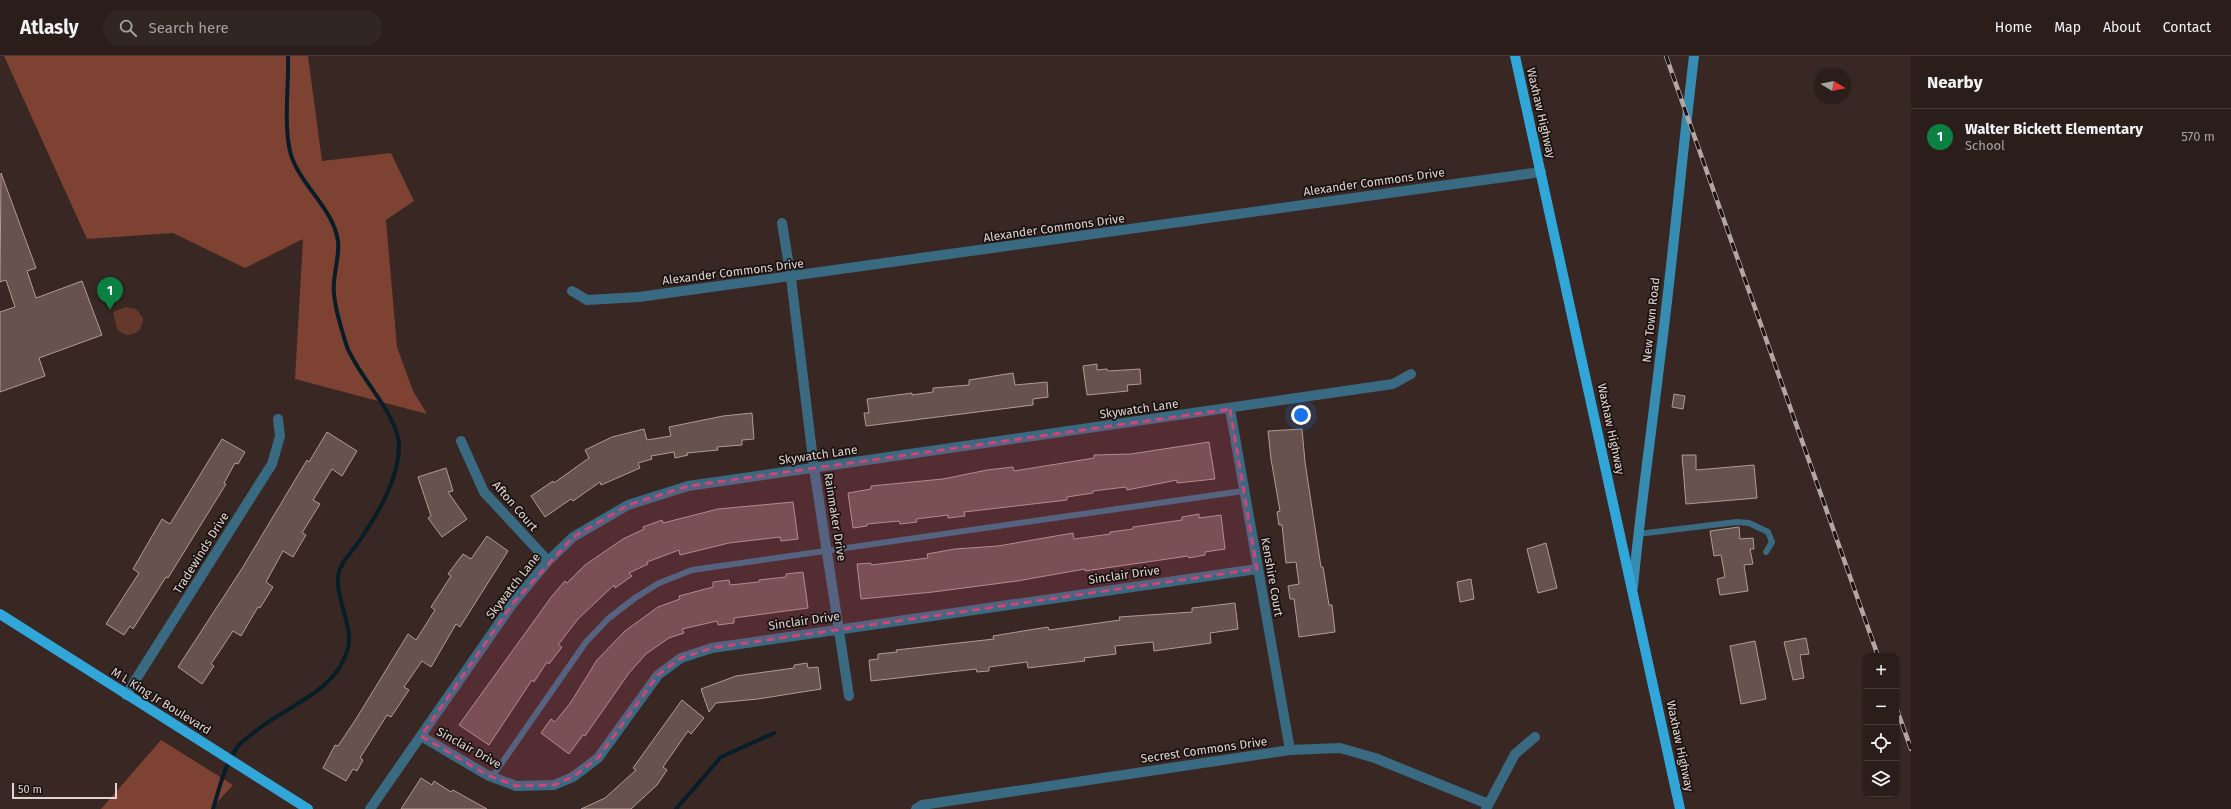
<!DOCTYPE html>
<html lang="en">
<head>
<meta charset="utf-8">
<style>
  :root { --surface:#2a1d1a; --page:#322623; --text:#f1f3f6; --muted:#a5a2a2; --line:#463b39; --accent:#0b8043 }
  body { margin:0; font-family:"Fira Sans",sans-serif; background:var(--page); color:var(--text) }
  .controls { position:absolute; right:12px; bottom:12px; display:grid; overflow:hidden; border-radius:8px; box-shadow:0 1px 3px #0004 }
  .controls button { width:36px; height:36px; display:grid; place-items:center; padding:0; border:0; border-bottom:1px solid var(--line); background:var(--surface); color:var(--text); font:20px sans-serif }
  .compass { position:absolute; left:1815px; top:12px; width:36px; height:36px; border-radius:50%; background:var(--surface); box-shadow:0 1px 3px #0004; rotate:100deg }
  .scale { position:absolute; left:12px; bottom:10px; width:105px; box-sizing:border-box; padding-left:4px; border:2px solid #e0d4d1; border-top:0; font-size:11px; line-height:14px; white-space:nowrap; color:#e0d4d1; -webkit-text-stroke:3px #1a1210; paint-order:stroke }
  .you { position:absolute; left:1301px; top:359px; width:14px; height:14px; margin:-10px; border:3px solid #fff; border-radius:50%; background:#1a73e8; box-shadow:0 0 0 6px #1a73e833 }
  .badge { display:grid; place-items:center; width:26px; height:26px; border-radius:50%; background:var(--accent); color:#fff; font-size:13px; font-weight:700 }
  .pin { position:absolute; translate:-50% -33px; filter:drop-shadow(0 1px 2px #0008) }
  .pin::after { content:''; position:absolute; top:21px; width:14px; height:12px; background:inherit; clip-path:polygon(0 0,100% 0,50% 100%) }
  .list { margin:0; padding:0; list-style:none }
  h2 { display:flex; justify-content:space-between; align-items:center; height:52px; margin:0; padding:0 16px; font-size:17px }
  h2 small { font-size:13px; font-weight:400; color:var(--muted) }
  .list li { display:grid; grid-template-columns:26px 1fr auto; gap:12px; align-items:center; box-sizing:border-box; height:56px; padding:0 16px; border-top:1px solid var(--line) }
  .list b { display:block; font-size:15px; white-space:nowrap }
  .list p { margin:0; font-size:13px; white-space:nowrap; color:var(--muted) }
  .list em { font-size:13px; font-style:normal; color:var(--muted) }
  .icon { flex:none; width:22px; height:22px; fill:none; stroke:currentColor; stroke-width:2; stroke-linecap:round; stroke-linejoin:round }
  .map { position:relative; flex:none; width:1911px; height:753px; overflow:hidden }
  header { display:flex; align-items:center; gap:24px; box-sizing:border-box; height:56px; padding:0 20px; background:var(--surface); border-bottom:1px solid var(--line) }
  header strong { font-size:19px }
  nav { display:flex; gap:22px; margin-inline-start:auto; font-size:14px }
  .search { width:280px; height:36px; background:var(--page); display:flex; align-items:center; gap:10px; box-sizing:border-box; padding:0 14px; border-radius:22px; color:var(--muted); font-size:15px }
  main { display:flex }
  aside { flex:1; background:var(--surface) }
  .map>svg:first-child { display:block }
  .green { fill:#66382b }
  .forest { fill:#7d4232 }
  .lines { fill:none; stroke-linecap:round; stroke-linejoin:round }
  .stream { stroke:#071d27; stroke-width:4 }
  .building { fill:#67534d; stroke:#b19b95 }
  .service { stroke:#396a82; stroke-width:6 }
  .minor { stroke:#396a82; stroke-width:10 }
  .secondary { stroke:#378cb2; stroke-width:10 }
  .primary { stroke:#31a6d8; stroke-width:10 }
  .rail-casing { stroke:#b4a6a3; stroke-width:4.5 }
  .rail { stroke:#1a1210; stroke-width:3; stroke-dasharray:9; stroke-linecap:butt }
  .marked { fill:#ca4778; fill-opacity:0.2; stroke:#ca4778; stroke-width:3; stroke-dasharray:8 5; stroke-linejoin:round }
  .labels { text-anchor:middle; stroke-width:3.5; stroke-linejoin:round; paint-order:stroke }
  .street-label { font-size:12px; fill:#e0d4d1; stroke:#1a1210 }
</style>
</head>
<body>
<header>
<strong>Atlasly</strong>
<div class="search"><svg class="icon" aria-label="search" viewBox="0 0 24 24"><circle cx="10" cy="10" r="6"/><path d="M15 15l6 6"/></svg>Search here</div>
<nav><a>Home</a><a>Map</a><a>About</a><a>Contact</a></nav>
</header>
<main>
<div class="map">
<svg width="1911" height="753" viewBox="0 0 1911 753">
  <rect width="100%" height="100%" fill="#382722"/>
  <path class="green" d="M 125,251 L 136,253 L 143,262 C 143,277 129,285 117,273 L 113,256 Z"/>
  <path class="forest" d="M 4,0 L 308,0 L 322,105 L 391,97 L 414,145 L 386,164 L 397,291 L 413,335 L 427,358 L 295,323 L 303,183 L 245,212 L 173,177 L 87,183 Z
    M 161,684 L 233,729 L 211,753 L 101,753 Z"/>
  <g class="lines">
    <path class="stream" d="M 213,753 C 219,734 224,710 236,693 C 239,687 246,683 252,678 C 284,650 336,638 348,592 C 354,571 333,538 339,516 C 341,506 352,495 358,487 C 377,459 399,424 399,389 C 398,359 359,321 347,291 C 342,275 335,254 334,237 C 332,220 340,202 338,185 C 333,152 301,130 291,99 C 283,71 289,29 288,0
      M 676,753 L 721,701 L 774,677"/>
  </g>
  <path class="building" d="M 1,117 L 36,212 L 27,215 L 36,242 L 82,225 L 102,279 L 39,302 L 45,320 L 0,336 L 0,256 L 15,251 L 6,224 L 0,226 Z
    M 1097,308 L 1097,314 L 1107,313 L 1108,315 L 1140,313 L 1141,328 L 1127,329 L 1128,335 L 1087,339 L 1083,310 Z
    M 1013,317 L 1015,329 L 1047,326 L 1048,341 L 1033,343 L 1033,349 L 866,370 L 864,357 L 869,357 L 867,343 L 912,337 L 912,339 L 933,336 L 933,332 L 969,329 L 969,324 Z
    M 1674,338 L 1685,340 L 1683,353 L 1672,351 Z
    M 752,357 L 754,383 L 742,384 L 742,389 L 717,391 L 718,394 L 687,397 L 688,399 L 675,402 L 674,396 L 651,400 L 652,403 L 638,407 L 640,412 L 601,429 L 600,426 L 573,445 L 571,443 L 545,461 L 531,440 L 553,425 L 554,427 L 589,402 L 585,394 L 612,381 L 644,373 L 647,384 L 671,380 L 669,371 L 723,360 Z
    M 1302,373 L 1305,406 L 1321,511 L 1323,511 L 1329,549 L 1332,549 L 1335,576 L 1299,581 L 1294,543 L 1290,543 L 1288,530 L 1299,528 L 1296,506 L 1286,507 L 1282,469 L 1279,469 L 1277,456 L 1280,455 L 1271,403 L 1268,375 Z
    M 327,376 L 357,395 L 342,420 L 332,413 L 313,444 L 320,448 L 302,477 L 306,479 L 293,501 L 283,495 L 266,526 L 273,531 L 260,552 L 258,551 L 241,580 L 233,575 L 211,608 L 214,610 L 202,628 L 178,611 L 243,511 L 307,404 L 309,406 Z
    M 222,383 L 245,396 L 238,408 L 235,407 L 224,427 L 226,428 L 168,522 L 166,521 L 133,573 L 130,570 L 124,579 L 106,568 L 139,517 L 133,513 L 162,463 L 170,468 Z
    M 1209,386 L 1215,423 L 1177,427 L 1177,424 L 1127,434 L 1126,431 L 1093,435 L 1093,437 L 1067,441 L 1067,444 L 964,456 L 965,460 L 948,462 L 948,459 L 916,463 L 917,466 L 900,468 L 899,465 L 867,468 L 867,470 L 853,472 L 848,437 L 871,433 L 871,430 L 943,423 L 987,414 L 1013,411 L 1014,415 L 1094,402 L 1094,399 L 1131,398 Z
    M 1682,399 L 1696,399 L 1696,414 L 1754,409 L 1757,442 L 1686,448 Z
    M 446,412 L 453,435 L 448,436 L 467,463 L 442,481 L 428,462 L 431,460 L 418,421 Z
    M 793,446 L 798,483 L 781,485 L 780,481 L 729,487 L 680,499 L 679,494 L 647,506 L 648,508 L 629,517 L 632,520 L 615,532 L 614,529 L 578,563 L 558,589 L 562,591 L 549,608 L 547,606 L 534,626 L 532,624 L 489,689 L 459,669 L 552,540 L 565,525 L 567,527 L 585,509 L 623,483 L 644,473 L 643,471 L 662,464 L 663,467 L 718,453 Z
    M 1199,458 L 1199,462 L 1221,459 L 1225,493 L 1205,496 L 1205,499 L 1189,502 L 1188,500 L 1085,515 L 1085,513 L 1017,525 L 933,536 L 861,543 L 857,508 L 871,507 L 871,509 L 928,502 L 927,498 L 955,493 L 998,490 L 1073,477 L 1074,483 L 1110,478 L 1110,476 L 1133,473 L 1133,471 L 1182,464 L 1182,461 Z
    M 1739,471 L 1740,483 L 1753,482 L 1754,493 L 1750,493 L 1753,508 L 1744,509 L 1748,535 L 1720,539 L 1717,523 L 1725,521 L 1721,499 L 1714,500 L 1710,475 Z
    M 487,480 L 508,495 L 460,571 L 456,568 L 431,611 L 422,605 L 404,631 L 409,634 L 391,661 L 387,659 L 360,702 L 363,704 L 357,715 L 353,713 L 346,725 L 323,712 L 335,689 L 338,690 L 356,663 L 408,578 L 416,584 L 435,554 L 431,551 L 451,520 L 448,518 L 463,498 L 471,503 Z
    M 1546,487 L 1557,532 L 1538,537 L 1527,493 Z
    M 803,516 L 808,552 L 734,562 L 734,567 L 718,569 L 717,565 L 682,573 L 684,577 L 669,582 L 646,598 L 629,617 L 585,680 L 583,679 L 569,698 L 541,677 L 551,663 L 555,666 L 571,646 L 597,604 L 625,575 L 658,551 L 680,543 L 679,540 L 713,531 L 713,526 L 729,524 L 730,529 L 759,526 L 759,524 L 786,521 L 786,518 Z
    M 1471,523 L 1474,543 L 1460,546 L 1457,526 Z
    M 1235,547 L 1238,573 L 1210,577 L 1211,587 L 1154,595 L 1153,586 L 1115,590 L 1116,598 L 1084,602 L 1085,605 L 1028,612 L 1027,606 L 989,611 L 989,615 L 977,616 L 976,613 L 871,625 L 869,604 L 878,603 L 878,598 L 897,596 L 896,594 L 994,583 L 993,580 L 1023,575 L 1048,571 L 1049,574 L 1120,564 L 1119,561 L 1192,556 L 1192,552 Z
    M 1806,582 L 1809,598 L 1800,599 L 1804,622 L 1793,624 L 1784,586 Z
    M 1755,585 L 1766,643 L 1741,648 L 1730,590 Z
    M 807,607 L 808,612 L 818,611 L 821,633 L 758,643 L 716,647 L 709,656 L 701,633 L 736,620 L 794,612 L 794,609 Z
    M 682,644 L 704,662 L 691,678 L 688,675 L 663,711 L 667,714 L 657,729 L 631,753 L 581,753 L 605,742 L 636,714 L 633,712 Z
    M 421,722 L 432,729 L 434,725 L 451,736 L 453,734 L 487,753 L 401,753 Z"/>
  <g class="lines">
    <path class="service" d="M 1638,478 L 1737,466 L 1749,467 L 1768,476 L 1772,486 L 1766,496
      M 492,721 L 586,586 L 609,562 L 635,542 L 659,527 L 692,514 L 1243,435"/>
    <path class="minor" d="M 782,167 L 791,222 L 814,412 L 849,640
      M 572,235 L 587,244 L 639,241 L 1541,116
      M 1230,353 L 1290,694
      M 461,385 L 484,436 L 548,505
      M 126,639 L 272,408 L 280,380 L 278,363
      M 421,680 L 487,719 L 516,730 L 554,729 L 573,721 L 598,702 L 658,619 L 681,602 L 712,592 L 1257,513
      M 370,753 L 513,547 L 548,505 L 573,481 L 628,449 L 688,430 L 1393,328 L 1411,318
      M 916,753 L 922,749 L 1290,694 L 1340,692 L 1375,702 L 1488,748
      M 1486,753 L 1515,698 L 1535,681"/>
    <path class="secondary" d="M 1633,531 C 1640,455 1651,380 1660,303 C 1673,202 1682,101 1694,0"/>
    <path class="primary" d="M 1515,0 L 1680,753
      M 0,558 L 308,753"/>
    <defs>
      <path id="rail" d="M 1666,0 L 1878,600
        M 1896,651 L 1911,693"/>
    </defs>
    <use href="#rail" class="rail-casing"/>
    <use href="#rail" class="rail"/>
  </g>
  <path class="marked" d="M 1230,353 L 1257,513 L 712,592 L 681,602 L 658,619 L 598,702 L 573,721 L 554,729 L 516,730 L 487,719 L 421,680 L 513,547 L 573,481 L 628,449 L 688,430 Z"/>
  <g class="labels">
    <g class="street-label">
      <text transform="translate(1541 57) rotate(77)" y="4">Waxhaw Highway</text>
      <text transform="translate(1374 126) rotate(-8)" y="4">Alexander Commons Drive</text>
      <text transform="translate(1054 172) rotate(-8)" y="4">Alexander Commons Drive</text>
      <text transform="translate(733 216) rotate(-7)" y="4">Alexander Commons Drive</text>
      <text transform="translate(1651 264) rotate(-84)" y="4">New Town Road</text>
      <text transform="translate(1139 353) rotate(-8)" y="4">Skywatch Lane</text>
      <text transform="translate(1611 373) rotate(78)" y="4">Waxhaw Highway</text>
      <text transform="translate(818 399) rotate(-8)" y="4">Skywatch Lane</text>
      <text transform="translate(515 450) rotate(49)" y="4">Afton Court</text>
      <text transform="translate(835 461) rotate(81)" y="4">Rainmaker Drive</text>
      <text transform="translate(201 497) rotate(-58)" y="4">Tradewinds Drive</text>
      <text transform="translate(1124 519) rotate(-8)" y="4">Sinclair Drive</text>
      <text transform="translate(1272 521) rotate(80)" y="4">Kenshire Court</text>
      <text transform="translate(513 530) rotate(-52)" y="4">Skywatch Lane</text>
      <text transform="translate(804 565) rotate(-8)" y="4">Sinclair Drive</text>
      <text transform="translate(161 645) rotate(32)" y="4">M L King Jr Boulevard</text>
      <text transform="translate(1680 690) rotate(78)" y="4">Waxhaw Highway</text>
      <text transform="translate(469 692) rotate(29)" y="4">Sinclair Drive</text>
      <text transform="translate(1204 694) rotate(-8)" y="4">Secrest Commons Drive</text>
    </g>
  </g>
</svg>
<div class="controls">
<button>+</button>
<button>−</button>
<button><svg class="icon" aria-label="locate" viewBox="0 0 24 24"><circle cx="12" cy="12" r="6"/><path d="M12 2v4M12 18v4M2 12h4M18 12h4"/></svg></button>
<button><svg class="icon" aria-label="layers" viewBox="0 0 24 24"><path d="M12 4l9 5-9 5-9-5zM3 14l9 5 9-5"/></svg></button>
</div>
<svg class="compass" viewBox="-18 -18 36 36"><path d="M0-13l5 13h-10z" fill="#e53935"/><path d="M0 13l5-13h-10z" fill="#a5a2a2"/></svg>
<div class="scale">50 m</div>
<div class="you"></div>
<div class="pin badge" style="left:110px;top:254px">1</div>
</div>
<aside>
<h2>Nearby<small></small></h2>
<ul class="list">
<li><span class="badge">1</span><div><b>Walter Bickett Elementary</b><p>School</p></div><em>570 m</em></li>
</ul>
</aside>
</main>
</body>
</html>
